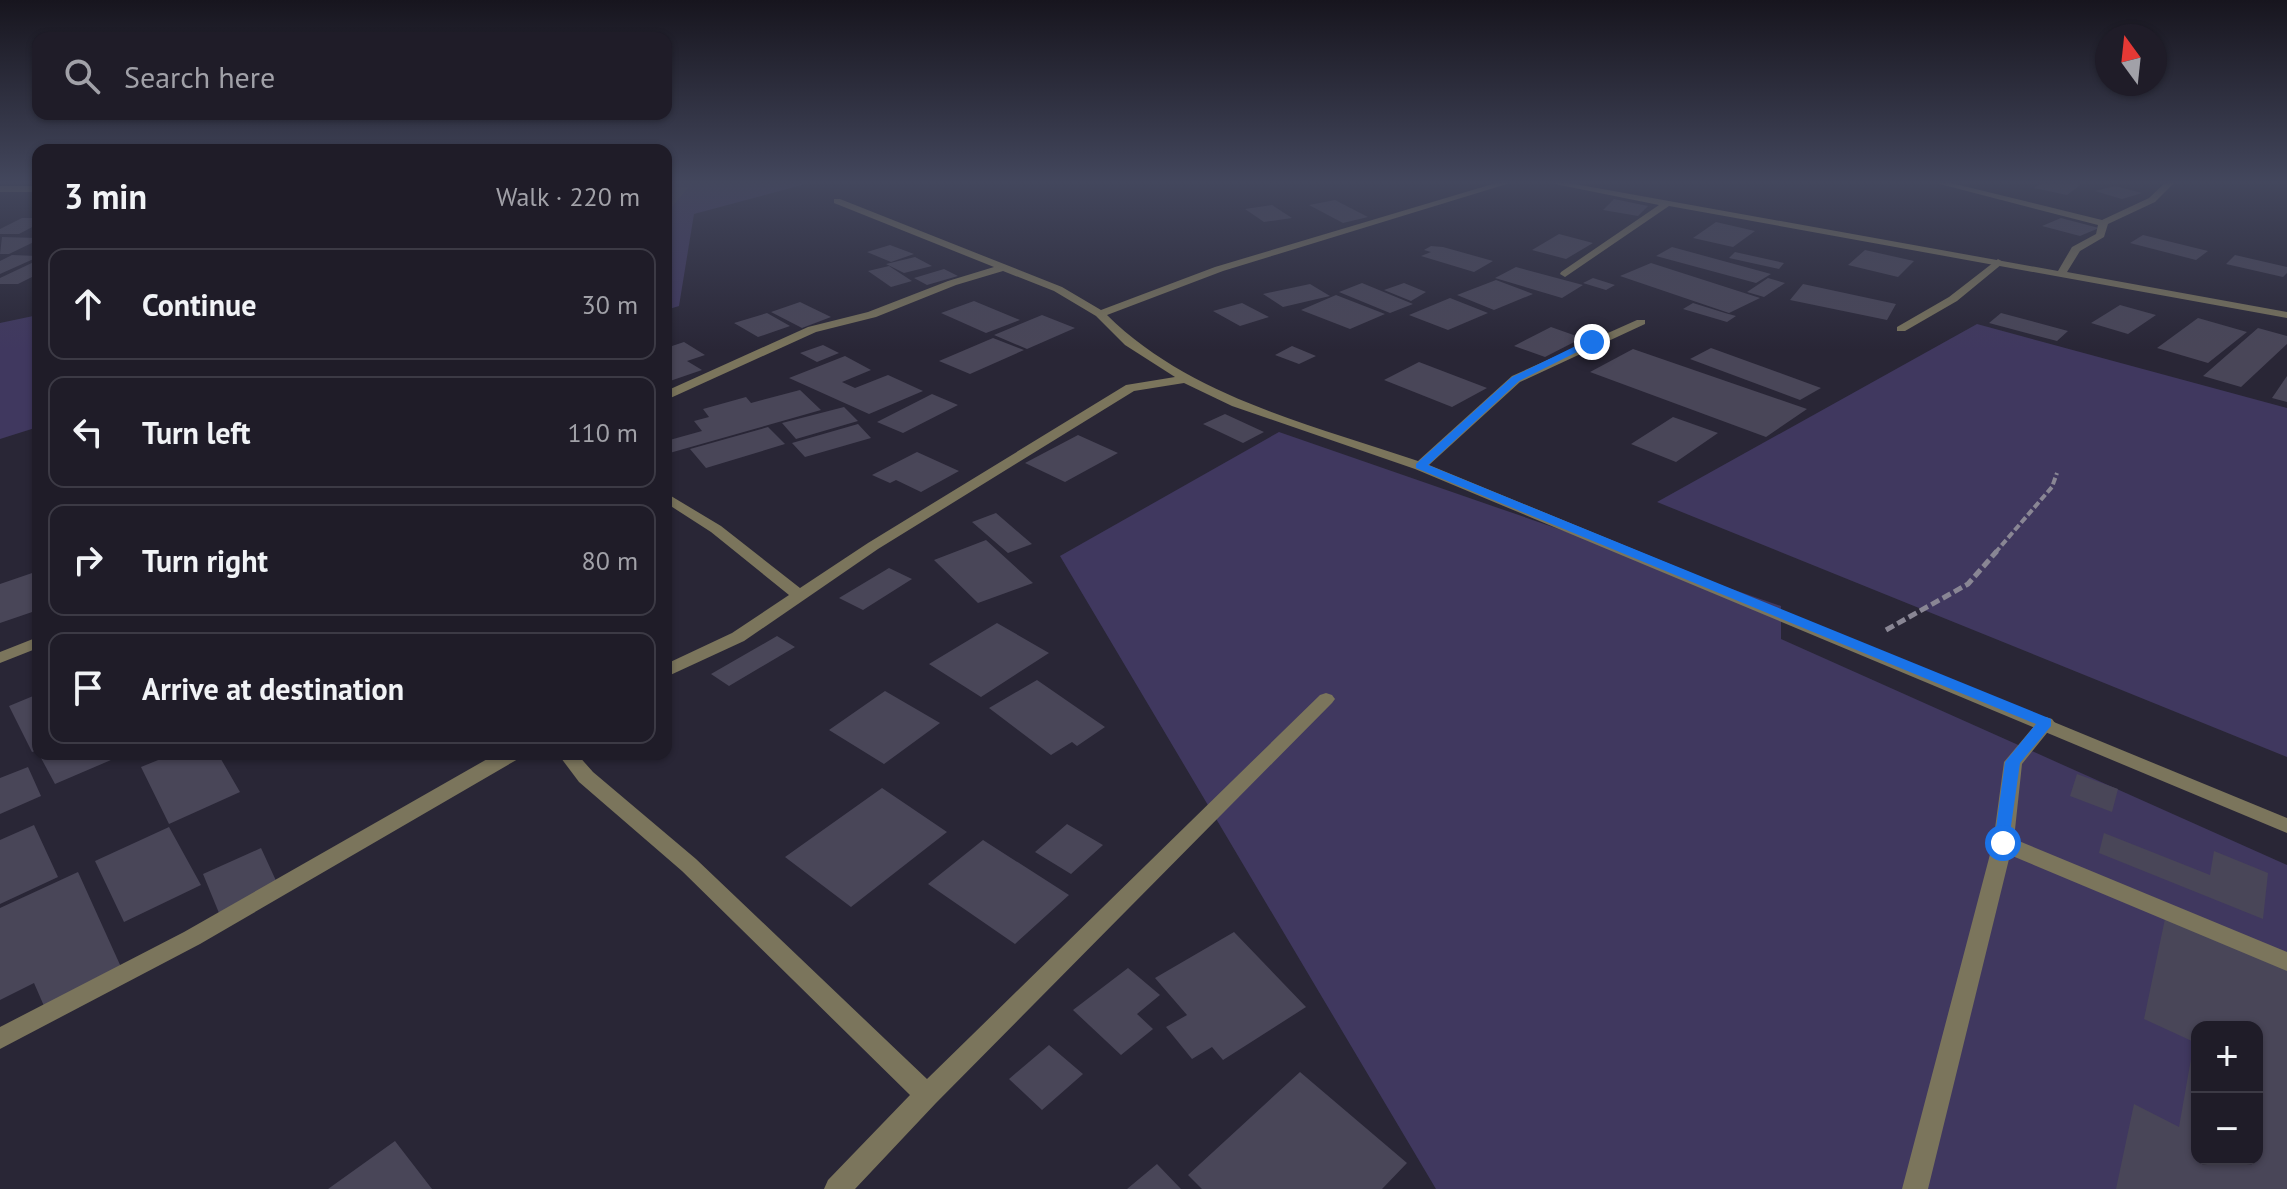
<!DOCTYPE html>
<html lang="en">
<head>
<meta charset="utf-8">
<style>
  :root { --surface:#1f1c28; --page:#272530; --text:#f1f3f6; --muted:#a1a1a8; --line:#3c3a45 }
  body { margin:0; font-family:"PT Sans",sans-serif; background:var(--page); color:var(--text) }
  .controls { position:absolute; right:24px; bottom:24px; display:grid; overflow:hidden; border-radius:16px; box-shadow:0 2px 6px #0004 }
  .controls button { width:72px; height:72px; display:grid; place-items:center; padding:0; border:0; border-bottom:2px solid var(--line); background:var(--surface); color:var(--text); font:40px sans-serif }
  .compass { position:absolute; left:2095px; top:24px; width:72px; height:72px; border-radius:50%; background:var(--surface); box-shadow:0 2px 6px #0004; rotate:345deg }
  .stop { position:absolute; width:24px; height:24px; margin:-18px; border:6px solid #1a73e8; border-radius:50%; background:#fff }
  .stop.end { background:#1a73e8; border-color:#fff; box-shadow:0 2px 8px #0008 }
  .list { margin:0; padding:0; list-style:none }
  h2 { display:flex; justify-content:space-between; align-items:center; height:104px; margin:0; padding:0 32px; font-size:34px }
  h2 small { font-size:26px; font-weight:400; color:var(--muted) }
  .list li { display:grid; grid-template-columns:52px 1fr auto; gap:24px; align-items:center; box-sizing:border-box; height:112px; margin:0 16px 16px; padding:0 16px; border:2px solid var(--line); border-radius:16px }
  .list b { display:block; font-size:30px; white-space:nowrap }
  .list em { font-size:26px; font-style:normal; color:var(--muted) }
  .icon { flex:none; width:44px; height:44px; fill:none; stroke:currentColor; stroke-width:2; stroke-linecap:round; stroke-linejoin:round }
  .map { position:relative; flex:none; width:2287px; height:1189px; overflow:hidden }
  .search { position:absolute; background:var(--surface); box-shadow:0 2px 6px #0004; left:32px; top:32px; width:640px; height:88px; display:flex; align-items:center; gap:20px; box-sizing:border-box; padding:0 28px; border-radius:16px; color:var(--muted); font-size:30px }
  .panel { position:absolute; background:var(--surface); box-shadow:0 2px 6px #0004; left:32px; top:144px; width:640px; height:616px; border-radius:16px }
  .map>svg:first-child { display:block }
  .green { fill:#40385f; fill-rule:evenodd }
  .building { fill:#494658; fill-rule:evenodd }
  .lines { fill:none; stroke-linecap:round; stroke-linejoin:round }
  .path-far1 { stroke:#898694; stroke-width:4; stroke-dasharray:7 3; stroke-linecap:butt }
  .path { stroke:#898694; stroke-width:5; stroke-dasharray:9 4; stroke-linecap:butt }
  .service { fill:#7b755c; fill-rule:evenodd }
  .minor { fill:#7b755c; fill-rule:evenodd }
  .route { fill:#1a73e8 }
</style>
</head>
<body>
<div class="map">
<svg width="2287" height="1189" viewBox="0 0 2287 1189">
  <rect width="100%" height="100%" fill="#292636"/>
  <path class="green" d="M 666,183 L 809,183 L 694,214 L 679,306 L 666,310 Z
    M 38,315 L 38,427 L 0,439 L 0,323 Z
    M 1977,324 L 2287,408 L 2287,757 L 1657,502 Z
    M 1279,432 L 1781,606 L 1781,639 L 2287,865 L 2287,1189 L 1436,1189 L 1060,556 ZM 2197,1027 L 2257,1027 L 2257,1159 L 2197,1159 Z"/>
  <path class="building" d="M 2041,183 L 2073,183 L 2080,185 L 2067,195 L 2034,188 Z
    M 2115,186 L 2142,193 L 2122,199 L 2095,191 Z
    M 666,187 L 688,187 L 672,207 L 666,207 Z
    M 1614,199 L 1648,206 L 1638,216 L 1603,210 Z
    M 1335,200 L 1368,217 L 1343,223 L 1309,205 Z
    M 1272,205 L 1292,218 L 1264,222 L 1245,209 Z
    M 22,218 L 38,218 L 38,224 L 19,234 L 0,234 L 0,229 Z
    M 2061,218 L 2099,228 L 2080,236 L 2042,226 Z
    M 1716,222 L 1755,231 L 1733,247 L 1693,238 Z
    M 1559,234 L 1593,243 L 1566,259 L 1532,250 Z
    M 2143,235 L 2208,251 L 2196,260 L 2130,243 Z
    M 2,237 L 38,238 L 38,240 L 9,254 L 0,254 Z
    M 890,245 L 914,254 L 891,262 L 867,252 Z
    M 1431,246 L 1443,247 L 1493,261 L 1474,272 L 1421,256 L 1431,252 L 1424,250 Z
    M 1672,247 L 1771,274 L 1756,283 L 1656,256 Z
    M 1865,250 L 1914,261 L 1898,277 L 1848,265 Z
    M 1735,252 L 1784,263 L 1779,269 L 1729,258 Z
    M 12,255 L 38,256 L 38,257 L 0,274 L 0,261 Z
    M 2235,255 L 2287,267 L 2287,273 L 2283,277 L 2226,264 Z
    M 915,257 L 932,266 L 904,273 L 886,264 Z
    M 36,261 L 38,274 L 18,284 L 0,284 L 0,278 Z
    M 1651,263 L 1760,298 L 1729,313 L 1620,276 Z
    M 889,266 L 912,281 L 891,287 L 868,271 Z
    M 1516,267 L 1583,285 L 1562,298 L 1495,278 Z
    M 944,269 L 958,276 L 927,285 L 914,278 Z
    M 1593,278 L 1615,285 L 1606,290 L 1583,283 Z
    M 1768,278 L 1785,283 L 1764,297 L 1747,292 Z
    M 1496,280 L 1533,294 L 1494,310 L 1457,295 Z
    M 1362,283 L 1413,304 L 1390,313 L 1339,292 Z
    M 1404,283 L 1426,292 L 1411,301 L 1384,290 Z
    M 1310,284 L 1330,296 L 1283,307 L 1263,294 Z
    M 1803,284 L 1896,304 L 1887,320 L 1790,300 Z
    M 1336,295 L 1385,314 L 1350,329 L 1301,310 Z
    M 1450,298 L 1488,313 L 1448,330 L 1409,315 Z
    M 974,301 L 1020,320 L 986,333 L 941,313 Z
    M 800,302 L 831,317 L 802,328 L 771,312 Z
    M 1242,303 L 1269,317 L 1240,326 L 1213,311 Z
    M 1693,303 L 1725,313 L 1736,316 L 1727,322 L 1683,309 Z
    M 2120,305 L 2156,315 L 2128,334 L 2091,323 Z
    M 767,313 L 790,326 L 758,337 L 734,323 Z
    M 2001,313 L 2068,331 L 2057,341 L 1989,323 Z
    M 1042,315 L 1075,328 L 1027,349 L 994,335 Z
    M 2198,318 L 2247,332 L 2208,363 L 2157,348 Z
    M 1551,327 L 1582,338 L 1545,357 L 1514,346 Z
    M 2258,328 L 2287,336 L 2287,344 L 2241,387 L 2203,376 Z
    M 993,338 L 1024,350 L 970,374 L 939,361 Z
    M 684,342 L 705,355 L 687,361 L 702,370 L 670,381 L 666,379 L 666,348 Z
    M 823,345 L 839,353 L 817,362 L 800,353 Z
    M 1292,346 L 1316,356 L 1299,364 L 1275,355 Z
    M 1711,348 L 1821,388 L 1800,400 L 1690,359 Z
    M 1633,349 L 1807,409 L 1766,437 L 1590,372 Z
    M 845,356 L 871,370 L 842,382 L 855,388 L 888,375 L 923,391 L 869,414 L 789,378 Z
    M 1419,362 L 1487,388 L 1452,407 L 1384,380 Z
    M 2287,376 L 2287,402 L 2272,398 Z
    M 800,390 L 821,410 L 666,454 L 666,441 L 702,431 L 694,421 L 709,417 L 703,409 L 746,397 L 751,403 Z
    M 932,394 L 958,405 L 903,433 L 877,422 Z
    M 844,407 L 858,421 L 796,439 L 782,423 Z
    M 1225,414 L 1264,432 L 1243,443 L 1203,424 Z
    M 1673,417 L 1718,433 L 1676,462 L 1631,444 Z
    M 858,424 L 871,438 L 805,457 L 792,443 Z
    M 768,427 L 785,444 L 706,468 L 690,449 Z
    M 1078,435 L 1118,453 L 1065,482 L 1025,463 Z
    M 917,452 L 959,471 L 921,492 L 896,480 L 890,483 L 872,475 Z
    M 996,513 L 1032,544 L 1008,553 L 972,522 Z
    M 986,540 L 1033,583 L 978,603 L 934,560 Z
    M 889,568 L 912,579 L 863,610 L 839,598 Z
    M 38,571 L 38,610 L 0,623 L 0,584 Z
    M 997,623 L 1049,653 L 981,697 L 929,664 Z
    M 777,636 L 795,647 L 729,686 L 711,674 Z
    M 1037,680 L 1105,727 L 1077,746 L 1072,742 L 1051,755 L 989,708 Z
    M 885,691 L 940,723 L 884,764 L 829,730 Z
    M 38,694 L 38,750 L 32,752 L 9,706 Z
    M 50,754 L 125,754 L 55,784 L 41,758 Z
    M 173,754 L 218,754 L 240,792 L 169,824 L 141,767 Z
    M 28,767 L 41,796 L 0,814 L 0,778 Z
    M 2077,774 L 2118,789 L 2112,812 L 2070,796 Z
    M 882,788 L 947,832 L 851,907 L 785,857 Z
    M 1067,824 L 1103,845 L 1071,874 L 1035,852 Z
    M 34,825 L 58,877 L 0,904 L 0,840 Z
    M 169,827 L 201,885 L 124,922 L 95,861 Z
    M 2104,833 L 2210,875 L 2214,851 L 2268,873 L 2263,919 L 2099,853 Z
    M 983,840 L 1069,895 L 1015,944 L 928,884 Z
    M 261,848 L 278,885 L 219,913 L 203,874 Z
    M 78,872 L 121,967 L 44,1006 L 34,983 L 0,1000 L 0,908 Z
    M 2166,914 L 2287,964 L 2287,1189 L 2116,1189 L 2134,1104 L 2179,1127 L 2194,1042 L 2144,1019 ZM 2197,1027 L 2257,1027 L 2257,1159 L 2197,1159 Z
    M 1234,932 L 1306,1007 L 1223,1060 L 1212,1047 L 1192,1059 L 1166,1027 L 1187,1015 L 1155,978 Z
    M 1128,968 L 1160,995 L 1137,1014 L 1153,1029 L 1121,1055 L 1073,1010 Z
    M 1049,1045 L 1083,1074 L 1042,1110 L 1009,1079 Z
    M 1300,1072 L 1407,1163 L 1382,1189 L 1202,1189 L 1188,1175 Z
    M 395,1141 L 432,1189 L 328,1189 Z
    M 1157,1164 L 1181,1189 L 1127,1189 Z"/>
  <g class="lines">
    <path class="path-far1" d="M 1995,553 L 2052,487 L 2057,473"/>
    <path class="path" d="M 1886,630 L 1968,584 L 1997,551"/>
    <path class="service" d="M 1998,259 L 2003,262 L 2002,264 L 1957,301 L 1905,331 L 1897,331 L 1897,327 L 1949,297 Z
      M 2046,717 L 2052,719 L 2055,723 L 2022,764 L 2014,839 L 2287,952 L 2287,971 L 2010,855 L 1928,1189 L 1902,1189 L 1993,843 L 2004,762 L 2040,719 Z"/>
    <path class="minor" d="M 1496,183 L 1510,183 L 1223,271 L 1107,315 C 1190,397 1310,424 1418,461 L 1512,376 L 1637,320 L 1645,320 L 1645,324 L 1520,382 L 1429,465 L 2287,818 L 2287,833 L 1415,469 L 1232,406 L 1184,383 L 1134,391 L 878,549 L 744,641 L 666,677 L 666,664 L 732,633 L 789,595 L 711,532 L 666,503 L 666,493 L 721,526 L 800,588 L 868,543 L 1126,385 L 1175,377 L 1125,345 L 1096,316 L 1054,291 L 1003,271 L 956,285 L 876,317 L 816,332 L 666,400 L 666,391 L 808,327 L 868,312 L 948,281 L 994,267 L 834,203 L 834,199 L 840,199 L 1062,287 L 1101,310 L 1215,267 Z
      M 1550,183 L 1569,183 L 2058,271 L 2072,247 L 2096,234 L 2098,225 L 1936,183 L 1951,183 L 2102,220 L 2149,198 L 2165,183 L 2174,183 L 2155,202 L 2108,224 L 2104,237 L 2080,251 L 2067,272 L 2287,312 L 2287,318 L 1669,206 L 1565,277 L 1560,274 L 1561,272 L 1659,205 Z
      M 0,186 L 38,186 L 38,192 L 0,192 Z
      M 38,637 L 38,648 L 0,663 L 0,652 Z
      M 1326,693 L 1332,695 L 1335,699 L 1332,703 L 936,1103 L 855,1189 L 824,1189 L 828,1180 L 910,1095 L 682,871 L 579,782 L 558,754 L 577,754 L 593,772 L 696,859 L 927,1079 L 1320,695 Z
      M 496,754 L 520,754 L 518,759 L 200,944 L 0,1049 L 0,1027 L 184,932 Z"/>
  </g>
  <linearGradient id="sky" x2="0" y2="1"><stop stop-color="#17151e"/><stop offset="0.52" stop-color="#43475d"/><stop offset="1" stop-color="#43475d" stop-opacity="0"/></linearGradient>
  <rect width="2287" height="350" fill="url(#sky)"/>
  <path class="route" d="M 1588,340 L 1597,342 L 1519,381 L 1428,465 L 2051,719 L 2051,726 L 2020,763 L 2008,847 L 1997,847 L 1994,843 L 2005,762 L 2036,724 L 1416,468 L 1416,464 L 1512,377 Z"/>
</svg>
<div class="controls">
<button>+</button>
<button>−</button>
</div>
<svg class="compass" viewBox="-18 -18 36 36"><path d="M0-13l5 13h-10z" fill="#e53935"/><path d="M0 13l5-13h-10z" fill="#a1a1a8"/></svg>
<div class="stop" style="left:2003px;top:843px"></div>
<div class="stop end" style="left:1592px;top:342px"></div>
<div class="search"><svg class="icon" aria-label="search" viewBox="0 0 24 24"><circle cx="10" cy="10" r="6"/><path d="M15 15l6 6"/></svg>Search here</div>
<section class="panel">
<h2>3 min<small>Walk · 220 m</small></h2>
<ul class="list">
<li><svg class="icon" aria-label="ahead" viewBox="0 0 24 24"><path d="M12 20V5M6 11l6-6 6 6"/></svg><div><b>Continue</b></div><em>30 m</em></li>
<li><svg class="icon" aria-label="left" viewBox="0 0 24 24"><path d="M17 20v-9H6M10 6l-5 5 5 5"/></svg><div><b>Turn left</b></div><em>110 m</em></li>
<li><svg class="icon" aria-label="right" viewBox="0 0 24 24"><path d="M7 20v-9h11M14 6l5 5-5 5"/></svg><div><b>Turn right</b></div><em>80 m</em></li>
<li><svg class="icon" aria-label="arrive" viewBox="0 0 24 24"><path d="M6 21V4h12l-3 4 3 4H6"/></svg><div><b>Arrive at destination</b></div></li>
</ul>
</section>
</div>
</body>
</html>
